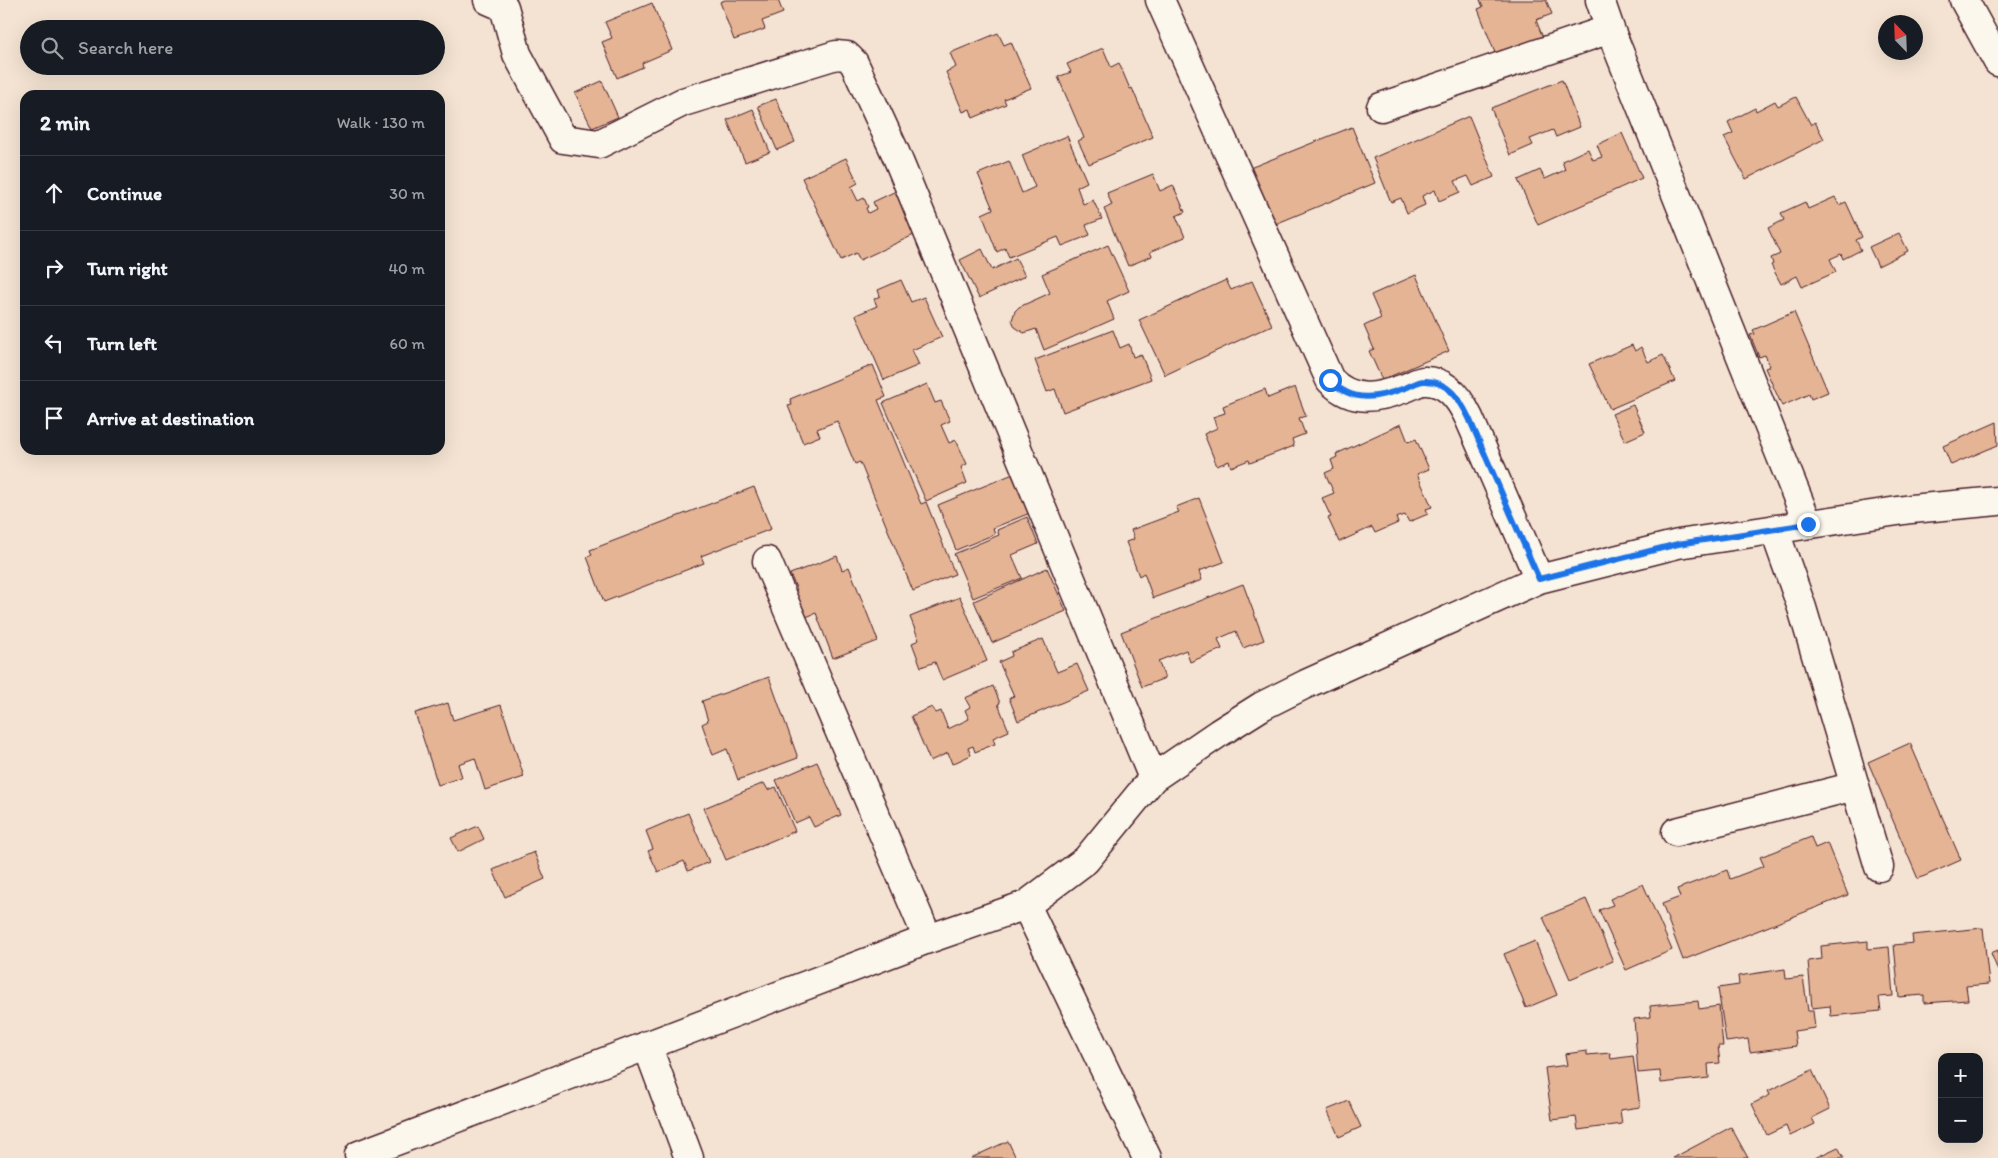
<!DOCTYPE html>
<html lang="en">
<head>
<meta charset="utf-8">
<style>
  :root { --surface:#171b24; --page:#20242c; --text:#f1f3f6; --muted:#9ea1a6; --line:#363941 }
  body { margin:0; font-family:Itim,sans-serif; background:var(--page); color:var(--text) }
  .controls { position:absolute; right:15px; bottom:15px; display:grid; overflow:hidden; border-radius:10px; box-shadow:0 5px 20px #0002 }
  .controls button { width:45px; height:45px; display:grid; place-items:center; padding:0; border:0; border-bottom:1px solid var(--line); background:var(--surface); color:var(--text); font:25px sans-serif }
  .compass { position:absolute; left:1878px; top:15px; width:45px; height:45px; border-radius:50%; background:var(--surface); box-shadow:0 5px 20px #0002; rotate:337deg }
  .stop { position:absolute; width:15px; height:15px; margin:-11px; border:4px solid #1a73e8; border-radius:50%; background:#fff }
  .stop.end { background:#1a73e8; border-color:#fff; box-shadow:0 1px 5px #0008 }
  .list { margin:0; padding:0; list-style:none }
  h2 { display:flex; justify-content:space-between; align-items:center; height:65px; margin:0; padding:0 20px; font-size:21px }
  h2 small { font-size:16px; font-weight:400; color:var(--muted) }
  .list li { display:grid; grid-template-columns:32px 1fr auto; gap:15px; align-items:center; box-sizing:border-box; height:75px; padding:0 20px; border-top:1px solid var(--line) }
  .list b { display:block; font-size:19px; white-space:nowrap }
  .list em { font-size:16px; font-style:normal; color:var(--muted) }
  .icon { flex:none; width:28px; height:28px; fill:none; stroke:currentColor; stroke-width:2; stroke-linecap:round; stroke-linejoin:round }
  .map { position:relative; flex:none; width:1998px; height:1158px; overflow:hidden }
  .search { position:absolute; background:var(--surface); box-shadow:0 5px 20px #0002; left:20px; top:20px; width:425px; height:55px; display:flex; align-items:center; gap:12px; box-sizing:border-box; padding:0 18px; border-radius:28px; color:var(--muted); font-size:19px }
  .panel { position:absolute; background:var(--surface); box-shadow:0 5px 20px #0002; left:20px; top:90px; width:425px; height:365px; border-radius:15px }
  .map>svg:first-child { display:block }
  .building { fill:#e4b494; stroke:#4a1f2b }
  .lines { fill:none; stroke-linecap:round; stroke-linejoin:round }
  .street-casing { stroke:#4a1f2b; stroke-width:31 }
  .street { stroke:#fbf7ec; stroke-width:28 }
  .route { stroke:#1a73e8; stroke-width:6 }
</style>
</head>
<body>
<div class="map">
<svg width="1998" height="1158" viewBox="0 0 1998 1158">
  <rect width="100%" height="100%" fill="#f4e3d2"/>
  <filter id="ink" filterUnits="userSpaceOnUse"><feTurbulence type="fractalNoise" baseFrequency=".02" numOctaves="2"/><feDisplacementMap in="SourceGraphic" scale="10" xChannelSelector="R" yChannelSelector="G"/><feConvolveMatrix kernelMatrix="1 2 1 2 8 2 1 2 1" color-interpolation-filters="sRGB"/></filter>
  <g filter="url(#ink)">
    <path class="building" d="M 725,0 L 778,0 L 783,13 L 762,21 L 765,29 L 734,40 L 720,2 Z
      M 1480,0 L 1546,0 L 1552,14 L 1536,20 L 1545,43 L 1505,58 L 1502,50 L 1495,53 L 1478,9 L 1483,7 Z
      M 652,3 L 672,50 L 642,63 L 643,67 L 617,78 L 602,42 L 612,38 L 605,22 Z
      M 998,33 L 1004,45 L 1011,42 L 1031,88 L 1004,99 L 1006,104 L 973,118 L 970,109 L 963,112 L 946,72 L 956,67 L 950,53 Z
      M 1103,48 L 1111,67 L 1119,63 L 1130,89 L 1132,88 L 1153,137 L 1089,164 L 1078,141 L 1084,138 L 1058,77 L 1071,72 L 1067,64 Z
      M 1562,80 L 1580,127 L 1556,137 L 1553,130 L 1530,139 L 1533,145 L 1510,155 L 1491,108 Z
      M 602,81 L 618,117 L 592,128 L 575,93 Z
      M 1796,97 L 1811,125 L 1815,122 L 1824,139 L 1746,179 L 1724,137 L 1733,133 L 1728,122 L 1755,108 L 1756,111 L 1775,101 L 1778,106 Z
      M 776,99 L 795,142 L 777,150 L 758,106 Z
      M 753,109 L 770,152 L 745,162 L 727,120 Z
      M 1469,116 L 1494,177 L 1473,186 L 1468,176 L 1455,181 L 1460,192 L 1439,201 L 1435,190 L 1422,196 L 1425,205 L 1407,213 L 1401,198 L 1391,202 L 1373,158 Z
      M 1352,127 L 1375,183 L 1268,227 L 1245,170 Z
      M 1622,133 L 1642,178 L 1538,225 L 1518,180 L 1540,170 L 1545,179 L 1565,170 L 1562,161 L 1588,149 L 1593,160 L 1602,157 L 1597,145 Z
      M 1067,136 L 1087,182 L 1077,187 L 1083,204 L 1093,200 L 1102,219 L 1086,225 L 1090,235 L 1062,246 L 1058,237 L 1009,257 L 1005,248 L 997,252 L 982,214 L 993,209 L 978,174 L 1009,161 L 1022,193 L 1035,187 L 1022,155 Z
      M 846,158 L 858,183 L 851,187 L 858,201 L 864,198 L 868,207 L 866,208 L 868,213 L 876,209 L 873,202 L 896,191 L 916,234 L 860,260 L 856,253 L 841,260 L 802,178 Z
      M 1153,174 L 1160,191 L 1173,185 L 1185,212 L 1176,216 L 1185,237 L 1150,252 L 1152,256 L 1128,266 L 1104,209 L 1112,205 L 1107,193 Z
      M 1835,197 L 1839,205 L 1846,202 L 1862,237 L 1856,240 L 1861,250 L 1843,259 L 1841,254 L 1830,259 L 1836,272 L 1802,287 L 1797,276 L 1781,284 L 1771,265 L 1773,264 L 1771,258 L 1780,254 L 1768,228 L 1784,220 L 1781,213 L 1805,202 L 1808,209 Z
      M 1899,233 L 1908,251 L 1878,266 L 1869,247 Z
      M 1108,245 L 1129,291 L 1107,301 L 1114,319 L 1044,350 L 1036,329 L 1024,333 L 1015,327 L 1012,320 L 1015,311 L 1019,307 L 1050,293 L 1042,274 Z
      M 982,249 L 992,270 L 1016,258 L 1025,276 L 979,298 L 960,260 Z
      M 1416,275 L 1449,351 L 1382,380 L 1369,351 L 1374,349 L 1364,326 L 1381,318 L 1371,295 Z
      M 901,280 L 911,302 L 924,297 L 942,337 L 912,350 L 919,365 L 884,380 L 856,315 L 877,306 L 874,299 L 880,296 L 878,290 Z
      M 1226,280 L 1231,290 L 1252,281 L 1272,325 L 1165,375 L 1139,320 Z
      M 1794,312 L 1828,392 L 1811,399 L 1809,394 L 1782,406 L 1765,368 L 1770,366 L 1765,355 L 1759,357 L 1750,335 L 1755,334 L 1753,330 Z
      M 1113,330 L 1120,348 L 1129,344 L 1133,357 L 1141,354 L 1151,379 L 1063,412 L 1055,389 L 1047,392 L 1035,360 Z
      M 1632,345 L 1635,351 L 1641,347 L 1648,362 L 1663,355 L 1675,381 L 1610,409 L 1589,364 Z
      M 873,365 L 886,397 L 878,400 L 921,504 L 926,502 L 955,574 L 913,591 L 860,462 L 855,464 L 837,421 L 817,429 L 820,436 L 803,443 L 788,406 L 792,405 L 790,399 Z
      M 927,384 L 935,403 L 941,401 L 950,421 L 941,425 L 949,443 L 956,440 L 967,464 L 961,467 L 967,483 L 926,501 L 883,403 Z
      M 1295,387 L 1306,416 L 1299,418 L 1305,434 L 1292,439 L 1294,446 L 1250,463 L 1249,460 L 1231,467 L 1229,461 L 1217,466 L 1204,434 L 1217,428 L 1213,417 L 1225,413 L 1223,406 L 1265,389 L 1268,398 Z
      M 1633,405 L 1645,432 L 1625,441 L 1612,414 Z
      M 1997,422 L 1998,445 L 1951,465 L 1943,446 Z
      M 1401,424 L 1408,442 L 1416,439 L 1429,469 L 1417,474 L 1432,507 L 1426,509 L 1428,514 L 1409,522 L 1405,515 L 1396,518 L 1398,523 L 1375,533 L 1372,527 L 1339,542 L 1328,518 L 1331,517 L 1322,498 L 1334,493 L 1325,473 L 1334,469 L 1331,460 L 1337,457 L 1336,454 Z
      M 1013,474 L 1030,513 L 993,528 L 995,534 L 956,550 L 938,505 Z
      M 754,487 L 771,529 L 701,556 L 704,563 L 604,602 L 587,557 L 592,555 L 590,550 Z
      M 1199,498 L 1224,562 L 1199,571 L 1202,580 L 1153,598 L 1144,573 L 1139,576 L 1126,542 L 1134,539 L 1131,530 L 1179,512 L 1176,507 Z
      M 1027,517 L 1038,544 L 1012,555 L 1022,578 L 973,598 L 954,554 L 999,535 L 997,530 Z
      M 837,556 L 842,570 L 849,567 L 878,641 L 833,658 L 816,613 L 801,619 L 790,592 L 797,590 L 790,574 Z
      M 1047,568 L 1066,611 L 992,643 L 974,601 Z
      M 1243,584 L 1264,640 L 1243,648 L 1236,631 L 1218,639 L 1222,649 L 1190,662 L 1186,650 L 1158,661 L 1165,678 L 1142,687 L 1121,632 Z
      M 960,597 L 987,661 L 942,680 L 935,662 L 921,667 L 912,643 L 919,640 L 910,617 Z
      M 1043,639 L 1057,672 L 1077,664 L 1089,691 L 1018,721 L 1009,698 L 1014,696 L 999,662 L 1012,656 L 1011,652 Z
      M 769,677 L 798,758 L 738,780 L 727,749 L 713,755 L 702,724 L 708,721 L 702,701 Z
      M 993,686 L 1000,703 L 998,704 L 1009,731 L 993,738 L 995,744 L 975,752 L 973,746 L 968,748 L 971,755 L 952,764 L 948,753 L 930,761 L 911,716 L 932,707 L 936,713 L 941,711 L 948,729 L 969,719 L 965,710 L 970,707 L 965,698 Z
      M 448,703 L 453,720 L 501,705 L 524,777 L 485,790 L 475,758 L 458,764 L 462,777 L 438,785 L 415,713 Z
      M 1910,743 L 1961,860 L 1918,879 L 1868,762 Z
      M 817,762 L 841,815 L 814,827 L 809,817 L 795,823 L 776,780 Z
      M 764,783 L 768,790 L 776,787 L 795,831 L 726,860 L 704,808 Z
      M 688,813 L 709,862 L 688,871 L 684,861 L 658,872 L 648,851 L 653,849 L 646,831 Z
      M 478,826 L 484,839 L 458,852 L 451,838 Z
      M 1811,837 L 1815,848 L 1827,843 L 1848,895 L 1683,960 L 1662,904 L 1680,897 L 1677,889 L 1727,870 L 1730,879 L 1764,866 L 1760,857 Z
      M 534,852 L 545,879 L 505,897 L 493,870 Z
      M 1643,884 L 1672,950 L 1626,970 L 1599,910 L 1613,905 L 1610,899 Z
      M 1586,899 L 1613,961 L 1570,979 L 1543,917 Z
      M 1983,928 L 1989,984 L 1966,986 L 1968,1000 L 1924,1003 L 1924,995 L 1899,997 L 1894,945 L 1913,943 L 1912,935 Z
      M 1535,941 L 1557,995 L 1526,1008 L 1504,954 Z
      M 1868,941 L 1868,949 L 1889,947 L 1893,996 L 1879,997 L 1881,1011 L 1831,1016 L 1830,1006 L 1812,1008 L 1808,961 L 1822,959 L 1821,946 Z
      M 1998,950 L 1998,971 L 1991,953 Z
      M 1785,969 L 1786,979 L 1803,977 L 1808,1011 L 1813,1011 L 1815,1028 L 1794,1031 L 1796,1046 L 1750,1052 L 1748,1039 L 1726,1042 L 1718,988 L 1739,985 L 1738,976 Z
      M 1698,1001 L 1699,1009 L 1719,1006 L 1723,1046 L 1718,1046 L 1720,1063 L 1708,1064 L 1709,1078 L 1661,1083 L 1660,1071 L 1638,1073 L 1634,1019 L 1651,1017 L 1650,1006 Z
      M 1587,1051 L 1587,1055 L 1610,1053 L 1611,1059 L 1633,1056 L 1640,1107 L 1620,1110 L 1622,1124 L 1578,1130 L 1576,1117 L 1552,1120 L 1545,1068 L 1567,1065 L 1565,1054 Z
      M 1812,1070 L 1830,1109 L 1812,1118 L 1815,1124 L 1790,1136 L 1786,1126 L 1767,1135 L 1752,1104 L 1770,1095 L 1768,1091 Z
      M 1349,1101 L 1361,1127 L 1339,1137 L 1327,1110 Z
      M 1731,1127 L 1748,1158 L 1673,1158 Z
      M 1008,1141 L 1016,1158 L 971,1158 Z
      M 1838,1147 L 1844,1158 L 1815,1158 Z"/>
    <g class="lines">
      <defs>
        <path id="street" d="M 488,0 L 504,7 L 517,54 L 563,139 L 599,144 L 683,102 L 836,55 L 847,56 L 854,63 L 895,152 L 1153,778
          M 1160,0 L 1330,380 C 1353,404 1378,398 1405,388 C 1411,386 1418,381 1424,381 C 1447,380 1460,399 1469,418 L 1539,579
          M 1600,0 L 1610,29 L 1808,524
          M 1964,0 L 1998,62
          M 1381,107 L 1610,29
          M 1774,529 L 1802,608 L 1879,867
          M 767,561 L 928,939
          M 1676,832 L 1855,786
          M 1026,905 L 1147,1158
          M 647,1045 L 689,1158
          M 359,1155 L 928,939 L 1026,905 L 1086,860 L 1153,778 L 1219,733 L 1262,706 L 1306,684 L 1539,579 L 1678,544 L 1911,509 L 1998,501"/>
      </defs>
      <use href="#street" class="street-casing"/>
      <use href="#street" class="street"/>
    </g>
  </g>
  <g class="lines" filter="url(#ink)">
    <path class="route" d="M 1330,380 C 1353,404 1378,398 1405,388 C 1411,386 1418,381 1424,381 C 1447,380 1460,399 1469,418 L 1539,579 L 1678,544 L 1808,524"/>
  </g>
</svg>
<div class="controls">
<button>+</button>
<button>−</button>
</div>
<svg class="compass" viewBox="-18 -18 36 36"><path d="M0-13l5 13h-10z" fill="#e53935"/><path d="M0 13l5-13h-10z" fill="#9ea1a6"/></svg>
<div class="stop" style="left:1330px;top:380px"></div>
<div class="stop end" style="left:1808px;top:524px"></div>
<div class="search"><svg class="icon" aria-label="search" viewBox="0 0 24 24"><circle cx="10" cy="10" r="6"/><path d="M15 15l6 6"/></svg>Search here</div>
<section class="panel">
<h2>2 min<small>Walk · 130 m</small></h2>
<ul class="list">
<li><svg class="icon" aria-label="ahead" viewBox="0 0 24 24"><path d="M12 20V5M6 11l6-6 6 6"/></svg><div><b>Continue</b></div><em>30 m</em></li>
<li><svg class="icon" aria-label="right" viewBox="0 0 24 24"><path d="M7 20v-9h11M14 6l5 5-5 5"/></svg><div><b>Turn right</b></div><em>40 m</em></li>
<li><svg class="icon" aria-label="left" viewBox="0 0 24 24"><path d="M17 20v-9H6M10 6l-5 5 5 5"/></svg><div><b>Turn left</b></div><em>60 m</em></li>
<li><svg class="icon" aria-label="arrive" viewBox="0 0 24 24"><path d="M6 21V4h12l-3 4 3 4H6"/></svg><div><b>Arrive at destination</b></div></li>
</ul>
</section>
</div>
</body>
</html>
